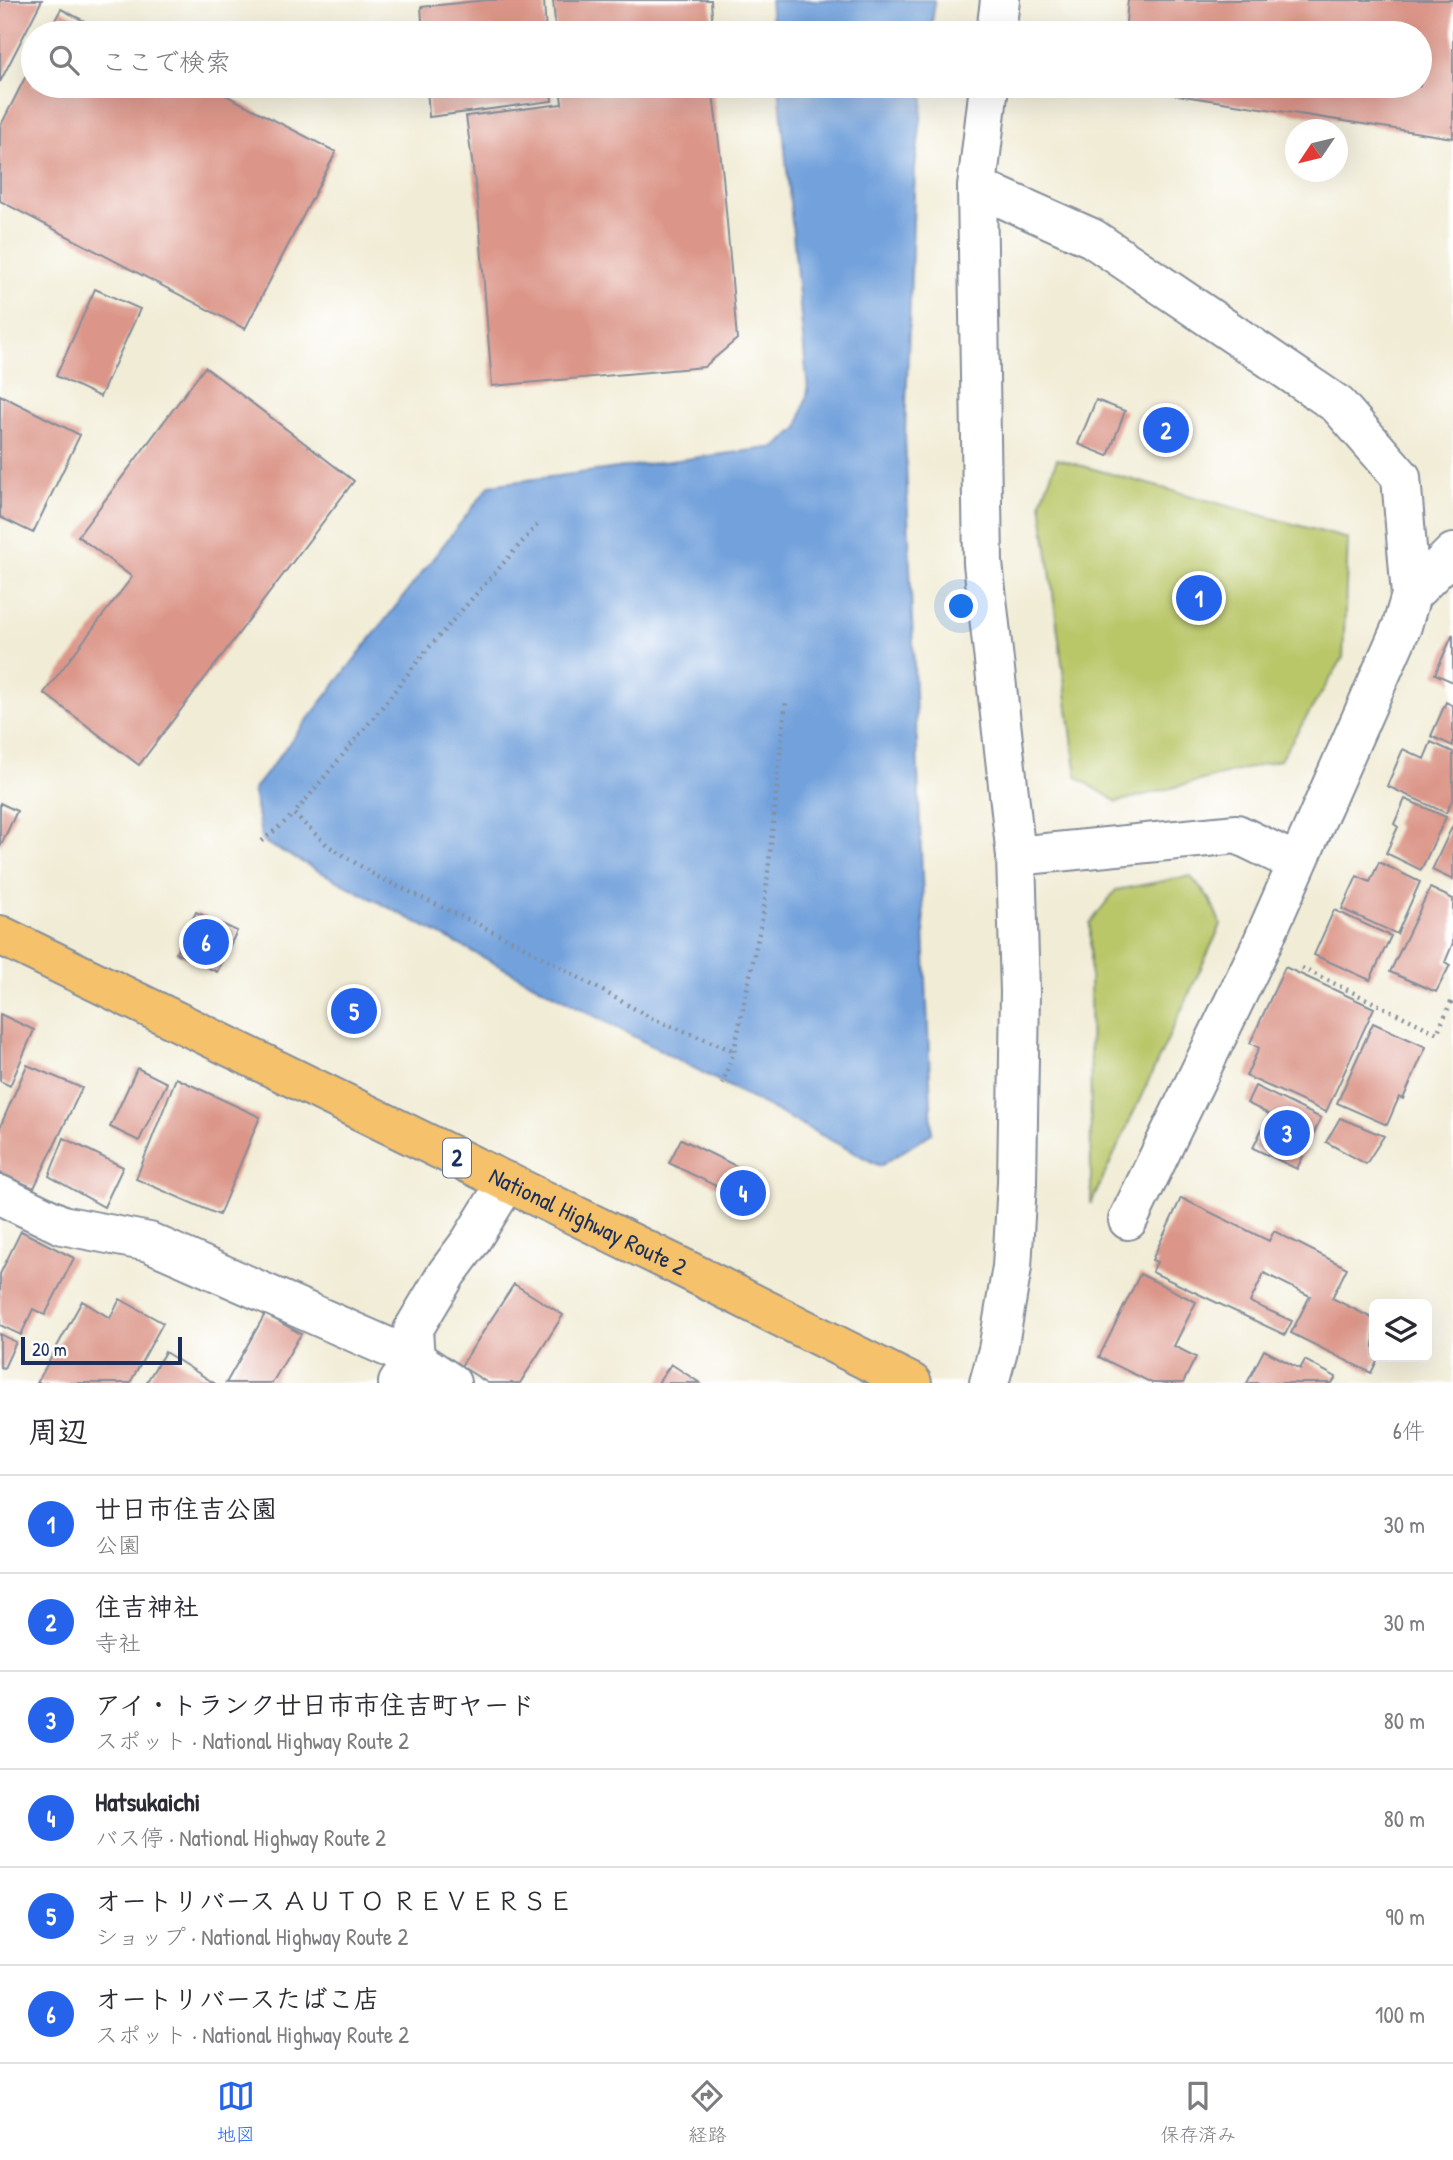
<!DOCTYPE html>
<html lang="ja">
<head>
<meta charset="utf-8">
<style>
  :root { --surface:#fff; --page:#f2f2f3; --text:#2b2b33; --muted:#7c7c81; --line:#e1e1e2; --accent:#2563eb }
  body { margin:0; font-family:"Patrick Hand","Klee One",sans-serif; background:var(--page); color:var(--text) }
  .controls { position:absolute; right:21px; bottom:21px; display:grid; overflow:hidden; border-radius:10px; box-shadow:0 7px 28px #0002 }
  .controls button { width:63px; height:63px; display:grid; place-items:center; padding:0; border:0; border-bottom:2px solid var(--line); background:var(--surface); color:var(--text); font:35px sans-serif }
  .compass { position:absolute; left:1285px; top:119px; width:63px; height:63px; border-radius:50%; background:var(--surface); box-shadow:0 7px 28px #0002; rotate:235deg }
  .scale { position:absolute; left:21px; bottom:18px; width:161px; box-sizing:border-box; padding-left:7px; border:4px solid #1b2f5e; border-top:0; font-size:19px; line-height:24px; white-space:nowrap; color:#1b2f5e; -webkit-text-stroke:5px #fff; paint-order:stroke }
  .you { position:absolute; left:962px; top:607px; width:24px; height:24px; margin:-18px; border:5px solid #fff; border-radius:50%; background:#1a73e8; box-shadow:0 0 0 10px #1a73e833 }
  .badge { display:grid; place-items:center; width:46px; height:46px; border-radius:50%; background:var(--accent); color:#fff; font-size:23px; font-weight:700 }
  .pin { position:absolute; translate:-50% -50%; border:4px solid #fff; box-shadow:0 2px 7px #0006 }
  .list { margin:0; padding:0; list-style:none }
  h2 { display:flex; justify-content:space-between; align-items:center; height:91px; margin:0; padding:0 28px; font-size:30px }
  h2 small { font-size:23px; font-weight:400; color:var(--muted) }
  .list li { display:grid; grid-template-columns:46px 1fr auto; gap:21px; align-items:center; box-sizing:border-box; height:98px; padding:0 28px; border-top:2px solid var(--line) }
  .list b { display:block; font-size:26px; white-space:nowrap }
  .list p { margin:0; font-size:23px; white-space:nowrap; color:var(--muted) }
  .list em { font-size:23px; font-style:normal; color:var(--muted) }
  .icon { flex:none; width:38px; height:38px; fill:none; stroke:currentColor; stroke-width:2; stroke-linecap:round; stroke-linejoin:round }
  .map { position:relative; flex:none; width:1453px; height:1383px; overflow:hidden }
  .search { position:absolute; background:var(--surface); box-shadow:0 7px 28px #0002; left:21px; right:21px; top:21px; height:77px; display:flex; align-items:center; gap:18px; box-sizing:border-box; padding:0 24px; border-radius:38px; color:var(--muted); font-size:26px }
  .sheet { height:679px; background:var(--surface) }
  nav { display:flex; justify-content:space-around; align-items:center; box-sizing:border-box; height:98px; border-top:2px solid var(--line); background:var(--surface); font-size:19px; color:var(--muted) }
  nav a { display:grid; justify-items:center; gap:4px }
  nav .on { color:var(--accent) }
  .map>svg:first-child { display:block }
  .green { fill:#bac769; stroke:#6a7b64; stroke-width:2 }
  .water { fill:#72a1db; stroke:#46689c; stroke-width:2 }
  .building { fill:#dc9689 }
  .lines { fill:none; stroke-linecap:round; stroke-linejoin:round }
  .minor-casing { stroke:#868e9a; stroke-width:42 }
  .highway-casing { stroke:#868e9a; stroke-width:42 }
  .path { stroke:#868e9a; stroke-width:4.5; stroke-dasharray:2 5; stroke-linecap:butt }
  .minor { stroke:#fff; stroke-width:38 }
  .highway { stroke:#f5c16b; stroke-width:38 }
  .labels { text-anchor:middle; stroke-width:5; stroke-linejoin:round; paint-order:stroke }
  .shield { fill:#fff; stroke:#5f6d8e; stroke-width:2 }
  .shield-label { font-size:23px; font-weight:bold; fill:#1b2f5e }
  .street-label { font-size:24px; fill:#1b2f5e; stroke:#fff }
</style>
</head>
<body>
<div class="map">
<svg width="1453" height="1383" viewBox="0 0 1453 1383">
  <rect width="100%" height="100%" fill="#fff"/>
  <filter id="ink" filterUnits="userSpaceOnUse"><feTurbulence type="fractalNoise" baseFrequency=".0143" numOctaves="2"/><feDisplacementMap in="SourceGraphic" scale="14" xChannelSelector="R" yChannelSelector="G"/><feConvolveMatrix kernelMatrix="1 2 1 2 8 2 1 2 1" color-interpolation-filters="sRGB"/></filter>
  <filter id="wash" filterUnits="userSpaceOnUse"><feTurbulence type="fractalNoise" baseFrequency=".00686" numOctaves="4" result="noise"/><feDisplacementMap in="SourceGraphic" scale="28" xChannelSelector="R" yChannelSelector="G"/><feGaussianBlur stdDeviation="1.57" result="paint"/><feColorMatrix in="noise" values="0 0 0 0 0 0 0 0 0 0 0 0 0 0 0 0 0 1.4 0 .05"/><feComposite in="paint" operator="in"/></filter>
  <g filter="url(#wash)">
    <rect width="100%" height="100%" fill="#f1ecd5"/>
    <path class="green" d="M 1057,459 L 1348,539 L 1343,658 L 1280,760 L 1117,802 L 1077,777 L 1041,502 Z
      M 1190,876 L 1210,899 L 1221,925 L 1091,1204 L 1090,923 L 1116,890 Z"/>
    <path class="water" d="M 770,0 L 935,0 L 931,33 L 773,33 Z
      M 779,86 L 925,86 L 915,168 L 905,435 L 932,1133 L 880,1166 L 262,841 L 253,790 L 490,485 L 776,447 L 798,428 L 808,391 Z"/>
    <g id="blocks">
      <path class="building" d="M 0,0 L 42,0 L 0,82 Z
        M 487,0 L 544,0 L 546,33 L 423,33 L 421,7 Z
        M 553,0 L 711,0 L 713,33 L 556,33 Z
        M 1128,0 L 1453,0 L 1453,138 L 1126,87 L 1420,86 L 1420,33 L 1125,33 Z
        M 61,9 L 107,33 L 48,33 Z
        M 33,62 L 33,86 L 208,86 L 336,152 L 245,329 L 0,201 L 0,127 Z
        M 427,86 L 551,86 L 552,101 L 429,117 Z
        M 560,86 L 718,86 L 719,94 L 713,94 L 723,176 L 737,339 L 704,367 L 492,386 L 478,206 L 466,116 L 562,104 Z
        M 95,289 L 140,309 L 100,397 L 56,376 Z
        M 205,367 L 354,481 L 139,765 L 44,693 L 132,577 L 78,536 Z
        M 0,395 L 80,435 L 33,533 L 0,517 Z
        M 1096,400 L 1125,411 L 1108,456 L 1078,444 Z
        M 1156,409 L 1187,422 L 1176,451 L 1145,438 Z
        M 1453,634 L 1453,682 L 1435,674 Z
        M 1446,702 L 1453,706 L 1453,746 L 1431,736 Z
        M 1431,742 L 1453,752 L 1453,798 L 1446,813 L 1387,786 L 1403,749 L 1424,759 Z
        M 1405,799 L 1446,817 L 1421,870 L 1386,853 L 1398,827 L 1394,824 Z
        M 0,803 L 17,811 L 0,847 Z
        M 1453,825 L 1453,880 L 1432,870 Z
        M 1379,862 L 1420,882 L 1397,934 L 1342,909 L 1357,876 L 1370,882 Z
        M 1430,888 L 1453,899 L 1453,943 L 1445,962 L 1450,965 L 1436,992 L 1390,972 Z
        M 1334,910 L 1391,936 L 1370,980 L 1314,955 Z
        M 196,912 L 237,931 L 217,972 L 176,953 Z
        M 1285,967 L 1374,1008 L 1326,1112 L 1246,1076 L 1259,1048 L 1250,1043 Z
        M 0,1014 L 34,1030 L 10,1086 L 0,1081 Z
        M 1373,1023 L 1426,1047 L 1403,1099 L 1399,1097 L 1387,1125 L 1337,1103 Z
        M 27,1065 L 82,1088 L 34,1188 L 0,1173 L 0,1127 Z
        M 137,1068 L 167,1083 L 139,1141 L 110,1127 Z
        M 176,1078 L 260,1117 L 219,1215 L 136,1179 Z
        M 1255,1086 L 1321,1118 L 1297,1169 L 1253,1148 L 1269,1114 L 1247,1103 Z
        M 1340,1118 L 1384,1136 L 1366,1164 L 1326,1142 Z
        M 64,1138 L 123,1167 L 104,1207 L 49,1176 Z
        M 681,1139 L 746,1171 L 734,1195 L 669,1163 Z
        M 1181,1198 L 1269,1241 L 1274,1231 L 1347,1268 L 1332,1298 L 1374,1319 L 1374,1357 L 1379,1357 L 1371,1373 L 1291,1333 L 1310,1296 L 1264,1273 L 1250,1302 L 1292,1321 L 1285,1335 L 1152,1272 L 1157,1262 L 1152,1260 Z
        M 21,1231 L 74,1258 L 45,1315 L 33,1309 L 21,1335 L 0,1325 L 0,1274 Z
        M 1140,1274 L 1196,1302 L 1174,1346 L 1196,1357 L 1183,1383 L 1152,1383 L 1099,1357 Z
        M 514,1284 L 563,1315 L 520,1383 L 488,1383 L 461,1366 Z
        M 120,1299 L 163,1323 L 130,1383 L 37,1383 L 82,1301 L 110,1318 Z
        M 265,1314 L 301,1334 L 272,1383 L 226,1383 Z
        M 0,1334 L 16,1342 L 4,1368 L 0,1367 Z
        M 1264,1350 L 1300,1369 L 1305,1360 L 1336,1377 L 1332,1383 L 1247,1383 Z
        M 165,1352 L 214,1383 L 146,1383 Z
        M 671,1364 L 700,1383 L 658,1383 Z"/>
    </g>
  </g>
  <g filter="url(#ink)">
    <use href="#blocks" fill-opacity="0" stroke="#868e9a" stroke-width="2"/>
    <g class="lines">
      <defs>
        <path id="minor" d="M 996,33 L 1000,0
          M 977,187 L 1092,238 L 1338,405 L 1401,477 L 1411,595 L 1402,626 L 1260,948 L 1128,1220
          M 1411,595 L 1453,553
          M 1016,856 L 1237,834 L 1297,863
          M 0,1195 L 62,1225 L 149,1242 L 415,1359 L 451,1383
          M 398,1383 L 415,1359 L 413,1330 L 447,1273 L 470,1242 L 507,1182
          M 989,1383 L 998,1350 L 1012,1267 L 1017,1183 L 1020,992 L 1016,856 L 983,563 L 977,187 L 989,86"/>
        <g id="highway">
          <path id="s1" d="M 0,935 L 679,1266 L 912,1383"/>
        </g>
      </defs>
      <use href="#minor" class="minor-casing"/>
      <use href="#highway" class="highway-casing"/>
      <path class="path" d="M 537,525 L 425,652 L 379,711 L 294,814 L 327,845 L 376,876 L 517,943 L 653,1019 L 734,1051
        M 262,841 L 294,814
        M 1302,968 L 1437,1033 L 1453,998
        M 722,1084 L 734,1051 L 764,909 L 786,700"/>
      <use href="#minor" class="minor"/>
      <use href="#highway" class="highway"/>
    </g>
  </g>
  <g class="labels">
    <rect class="shield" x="443" y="1138.5" width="28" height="39" rx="5"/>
    <g class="shield-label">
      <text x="457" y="1166">2</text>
    </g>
    <g class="street-label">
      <text dy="8" stroke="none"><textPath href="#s1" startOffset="654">National Highway Route 2</textPath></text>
    </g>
  </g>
</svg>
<div class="controls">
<button><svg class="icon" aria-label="layers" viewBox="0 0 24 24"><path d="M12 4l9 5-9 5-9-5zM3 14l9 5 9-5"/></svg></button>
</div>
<svg class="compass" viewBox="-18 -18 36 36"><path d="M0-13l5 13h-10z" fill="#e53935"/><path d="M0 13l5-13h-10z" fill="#7c7c81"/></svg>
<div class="scale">20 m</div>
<div class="you"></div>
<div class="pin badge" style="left:1199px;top:598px">1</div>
<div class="pin badge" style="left:1166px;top:430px">2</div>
<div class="pin badge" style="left:1287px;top:1133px">3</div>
<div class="pin badge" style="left:743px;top:1193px">4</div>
<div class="pin badge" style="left:354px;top:1011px">5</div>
<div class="pin badge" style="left:206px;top:942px">6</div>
<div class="search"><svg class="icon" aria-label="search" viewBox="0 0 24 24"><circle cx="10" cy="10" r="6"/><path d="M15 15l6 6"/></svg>ここで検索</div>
</div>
<section class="sheet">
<h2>周辺<small>6件</small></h2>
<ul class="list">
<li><span class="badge">1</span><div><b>廿日市住吉公園</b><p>公園</p></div><em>30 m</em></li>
<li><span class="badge">2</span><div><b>住吉神社</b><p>寺社</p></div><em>30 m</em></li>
<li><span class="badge">3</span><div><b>アイ・トランク廿日市市住吉町ヤード</b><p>スポット · National Highway Route 2</p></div><em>80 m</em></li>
<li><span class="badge">4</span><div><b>Hatsukaichi</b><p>バス停 · National Highway Route 2</p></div><em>80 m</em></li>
<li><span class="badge">5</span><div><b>オートリバース ＡＵＴＯ ＲＥＶＥＲＳＥ</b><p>ショップ · National Highway Route 2</p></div><em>90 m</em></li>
<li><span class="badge">6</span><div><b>オートリバースたばこ店</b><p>スポット · National Highway Route 2</p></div><em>100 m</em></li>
</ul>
</section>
<nav>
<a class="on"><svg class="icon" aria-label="map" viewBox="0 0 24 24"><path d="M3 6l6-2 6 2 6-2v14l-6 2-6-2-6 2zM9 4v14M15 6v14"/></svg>地図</a>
<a><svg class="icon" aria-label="directions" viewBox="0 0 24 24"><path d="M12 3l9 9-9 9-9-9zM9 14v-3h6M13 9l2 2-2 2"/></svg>経路</a>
<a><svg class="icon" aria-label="saved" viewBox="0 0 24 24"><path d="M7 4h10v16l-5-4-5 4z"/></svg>保存済み</a>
</nav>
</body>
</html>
